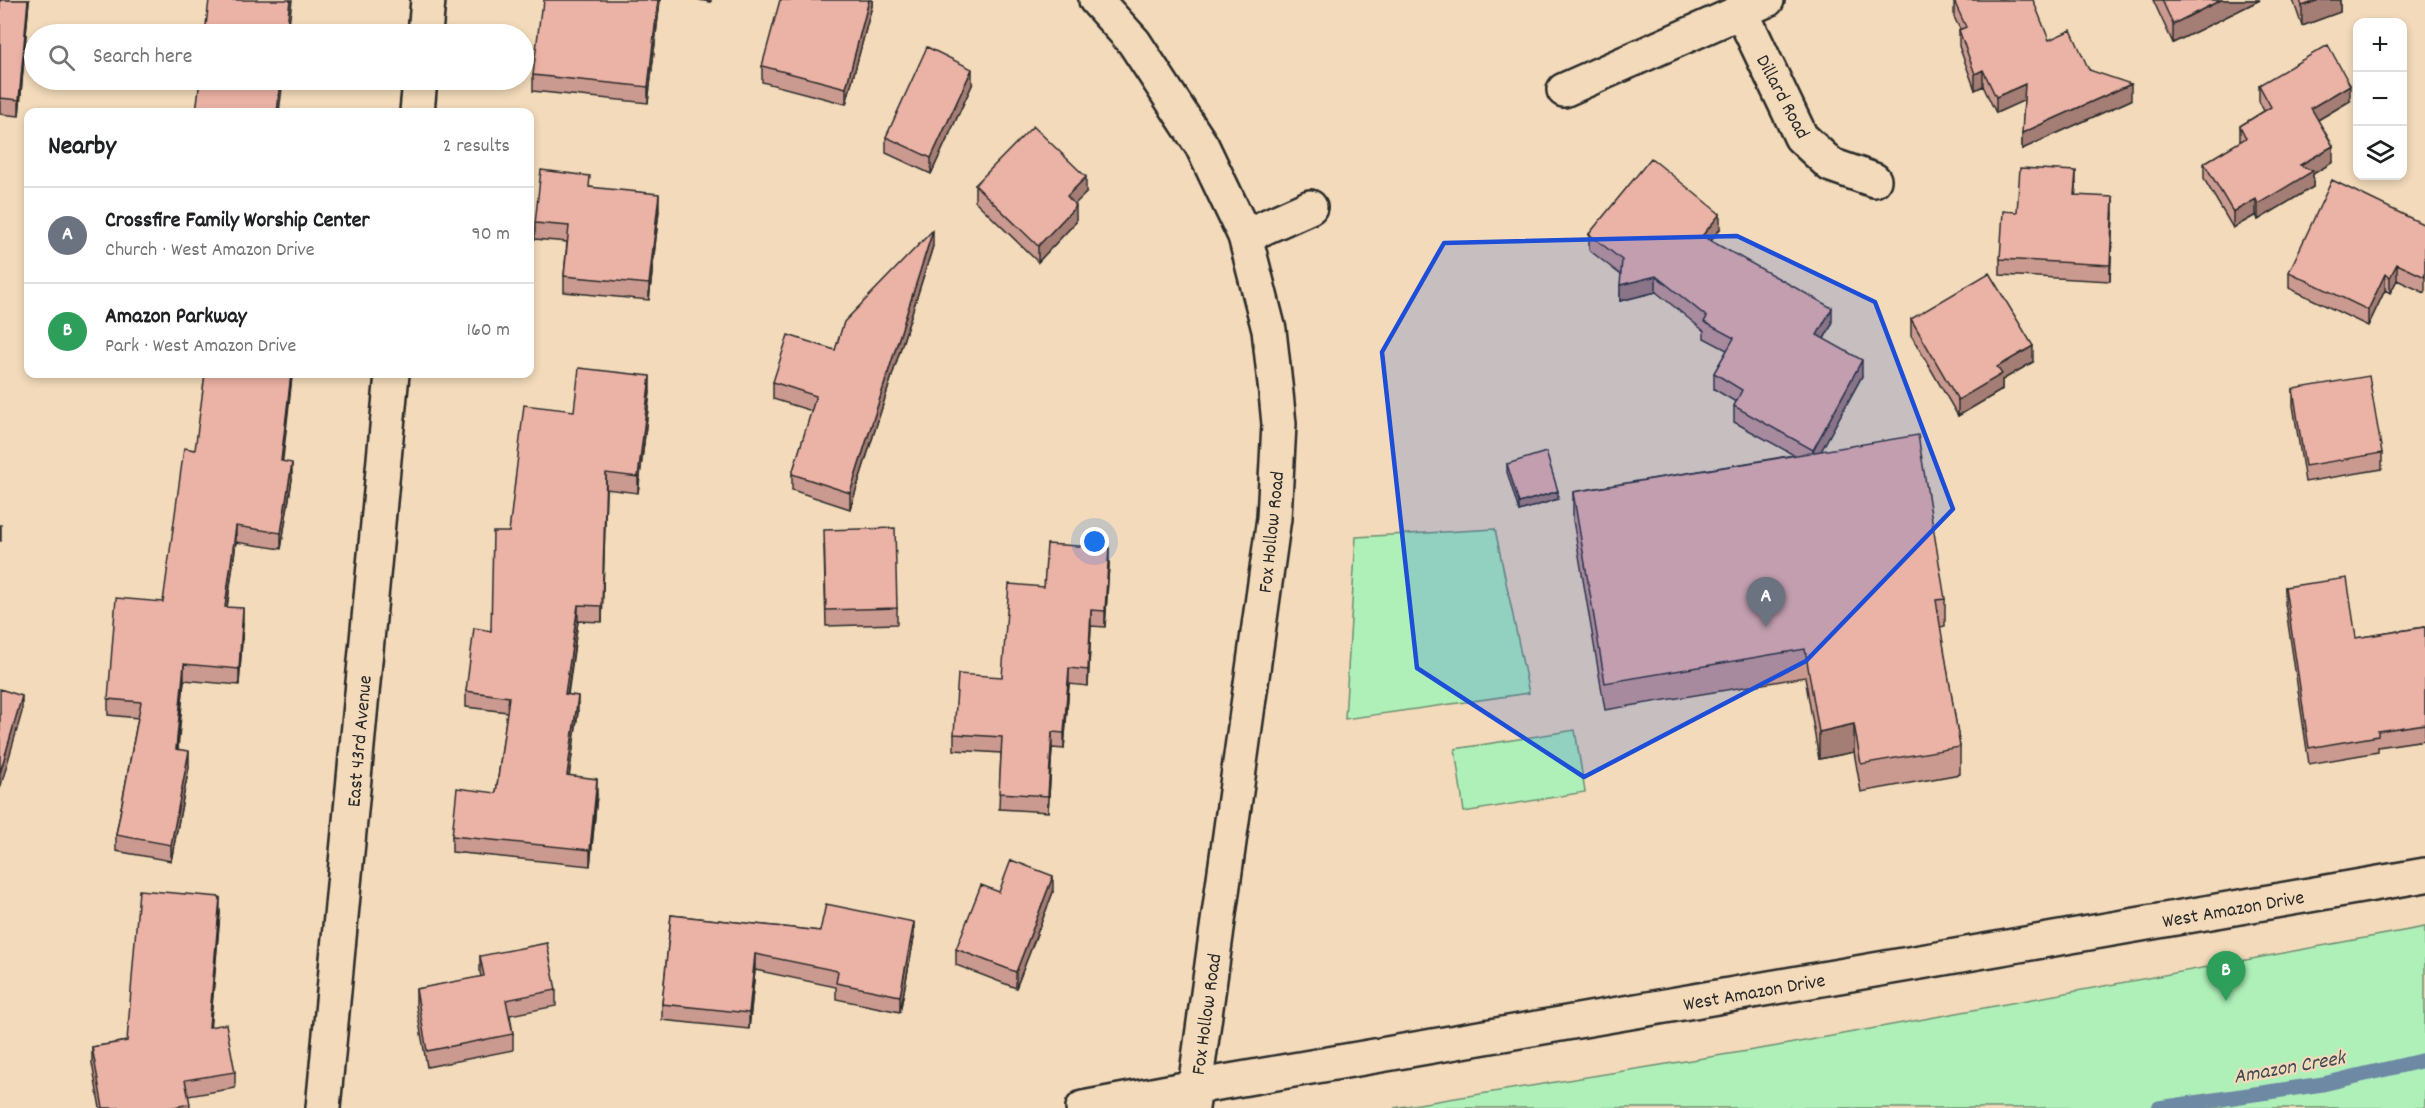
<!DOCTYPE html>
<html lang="en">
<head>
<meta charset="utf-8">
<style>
  :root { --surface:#fff; --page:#f2f2f2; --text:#202124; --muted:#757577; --line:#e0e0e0; --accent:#0b8043 }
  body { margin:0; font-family:Dekko,sans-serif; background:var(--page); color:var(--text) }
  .controls { position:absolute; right:18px; top:18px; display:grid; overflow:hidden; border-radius:12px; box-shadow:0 3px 9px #0003 }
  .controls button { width:54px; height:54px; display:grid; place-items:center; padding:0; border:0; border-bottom:2px solid var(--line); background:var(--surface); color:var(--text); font:30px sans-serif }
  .you { position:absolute; left:1095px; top:542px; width:21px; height:21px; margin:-15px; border:4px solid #fff; border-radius:50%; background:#1a73e8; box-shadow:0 0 0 9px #1a73e833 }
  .badge { display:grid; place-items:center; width:39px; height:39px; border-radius:50%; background:var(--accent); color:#fff; font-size:20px; font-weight:700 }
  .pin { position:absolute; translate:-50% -50px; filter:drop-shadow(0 2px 3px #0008) }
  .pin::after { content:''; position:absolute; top:32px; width:21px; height:18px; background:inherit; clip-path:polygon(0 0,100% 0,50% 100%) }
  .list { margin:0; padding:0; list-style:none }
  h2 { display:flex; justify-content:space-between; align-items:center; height:78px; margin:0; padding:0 24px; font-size:26px }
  h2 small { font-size:20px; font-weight:400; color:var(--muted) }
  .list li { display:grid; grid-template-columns:39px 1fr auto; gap:18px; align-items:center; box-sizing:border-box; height:96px; padding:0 24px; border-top:2px solid var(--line) }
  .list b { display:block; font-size:22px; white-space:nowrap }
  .list p { margin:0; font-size:20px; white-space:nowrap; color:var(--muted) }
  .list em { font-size:20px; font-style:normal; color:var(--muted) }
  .icon { flex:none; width:33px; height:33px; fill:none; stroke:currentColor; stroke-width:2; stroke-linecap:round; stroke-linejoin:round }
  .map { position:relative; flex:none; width:2425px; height:1108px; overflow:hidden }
  .search { position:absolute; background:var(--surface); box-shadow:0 3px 9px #0003; left:24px; top:24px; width:510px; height:66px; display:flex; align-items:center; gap:15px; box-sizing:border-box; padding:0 21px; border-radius:33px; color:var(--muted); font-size:22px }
  .panel { position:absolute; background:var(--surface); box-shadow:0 3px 9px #0003; left:24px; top:108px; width:510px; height:270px; border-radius:12px }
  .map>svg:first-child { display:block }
  .green { fill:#aff0b9; stroke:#6d8e72; stroke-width:1.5 }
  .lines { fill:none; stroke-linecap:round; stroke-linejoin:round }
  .stream { stroke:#6d89a4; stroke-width:15 }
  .minor-casing { stroke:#2b2b2b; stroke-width:38 }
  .major-casing { stroke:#2b2b2b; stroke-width:38 }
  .minor { stroke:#f2daba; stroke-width:33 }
  .major { stroke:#f2daba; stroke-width:33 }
  .wall { fill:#ca998f; stroke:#2b2b2b; stroke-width:1.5 }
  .shaded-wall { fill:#a47d74; stroke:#2b2b2b; stroke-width:1.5 }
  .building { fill:#ebb2a6; stroke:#2b2b2b; stroke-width:1.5 }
  .marked { fill:#1d4ed8; fill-opacity:0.2; stroke:#1d4ed8; stroke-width:4.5; stroke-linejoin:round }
  .labels { text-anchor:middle; stroke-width:4.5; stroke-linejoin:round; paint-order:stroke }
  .street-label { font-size:20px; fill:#2b2b2b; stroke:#f2daba }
  .water-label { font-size:21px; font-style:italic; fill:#414a53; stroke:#f2daba }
</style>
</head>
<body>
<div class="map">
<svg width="2425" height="1108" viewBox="0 0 2425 1108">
  <rect width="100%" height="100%" fill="#f2daba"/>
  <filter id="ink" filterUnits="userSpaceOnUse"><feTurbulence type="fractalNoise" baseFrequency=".0167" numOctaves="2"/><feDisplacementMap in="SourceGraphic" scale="12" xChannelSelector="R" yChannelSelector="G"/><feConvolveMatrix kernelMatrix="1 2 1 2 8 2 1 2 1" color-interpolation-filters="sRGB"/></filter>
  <g filter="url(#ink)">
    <path class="green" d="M 1495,529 L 1529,693 L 1345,719 L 1356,537 Z
      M 1575,730 L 1585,792 L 1464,812 L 1455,749 Z
      M 2425,927 L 2425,1108 L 1394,1108 L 1772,1047 Z"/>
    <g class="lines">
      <path class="stream" d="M 2159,1108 L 2323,1084 L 2425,1060"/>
      <defs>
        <path id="minor" d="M 1742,13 L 1801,137 L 1831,165 L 1874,180
          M 425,34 L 428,0
          M 1564,90 L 1767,0
          M 417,112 L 420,80
          M 1245,236 L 1310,207
          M 323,1108 L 392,374
          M 1083,1108 L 1195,1087 L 1192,1108"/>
        <path id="major" d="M 1096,0 L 1134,42 L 1202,146 L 1245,236 L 1269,330 L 1276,393 L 1279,424 L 1274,518 L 1195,1087 L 2425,875"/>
      </defs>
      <use href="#minor" class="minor-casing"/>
      <use href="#major" class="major-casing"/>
      <use href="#minor" class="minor"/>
      <use href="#major" class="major"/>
    </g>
    <path class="wall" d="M 0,0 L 29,0 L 19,116 L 0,114 Z
      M 660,0 L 648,103 L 533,91 L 533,75 Z
      M 699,0 L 711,0 L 711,2 Z
      M 872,0 L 872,6 L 846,104 L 762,82 L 762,66 Z
      M 2153,0 L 2260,0 L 2173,43 Z
      M 2293,0 L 2340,0 L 2340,12 L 2302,26 Z
      M 1954,1 L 2049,40 L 2131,100 L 2022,149 L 2024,100 L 1996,113 L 1983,86 L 1975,90 L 1959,46 L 1959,30 L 1960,29 L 1954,17 Z
      M 972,85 L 931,174 L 886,153 L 886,137 Z
      M 2259,85 L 2350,101 L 2318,120 L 2333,162 L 2313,174 L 2313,187 L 2258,220 L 2256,215 L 2233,228 L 2204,179 L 2204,163 L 2240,142 L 2240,126 L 2264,111 L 2259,101 Z
      M 975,185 L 1086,193 L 1074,204 L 1076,222 L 1038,262 L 975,201 Z
      M 590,187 L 659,210 L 649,300 L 564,292 L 564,276 L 567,242 L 535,239 L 535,223 Z
      M 2076,187 L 2075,195 L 2113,213 L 2110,281 L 2000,275 L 2000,259 L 2017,212 Z
      M 2425,225 L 2425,293 L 2397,280 L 2390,293 L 2385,290 L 2368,326 L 2289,288 L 2289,272 Z
      M 1720,229 L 1711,241 L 1832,324 L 1824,339 L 1862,376 L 1821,451 L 1945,599 L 1945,626 L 1940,627 L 1960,747 L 1960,774 L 1861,792 L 1854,752 L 1819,759 L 1805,677 L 1605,710 L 1573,520 L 1573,492 L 1794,455 L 1734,422 L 1734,406 L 1736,402 L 1714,389 L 1714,373 L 1727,350 L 1704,338 L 1704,331 L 1656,292 L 1620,301 L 1621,275 L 1589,250 L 1589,234 Z
      M 933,246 L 850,509 L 792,490 L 792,474 L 812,411 L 773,399 L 773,382 L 835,350 Z
      M 1911,319 L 2033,362 L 2002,380 L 2002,390 L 1958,416 L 1911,335 Z
      M 292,374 L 282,462 L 292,479 L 281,549 L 236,542 L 227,607 L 243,624 L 239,685 L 184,680 L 178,749 L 189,767 L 171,861 L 116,851 L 116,835 L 138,718 L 108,715 L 108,699 L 163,602 L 195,450 Z
      M 2293,389 L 2382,453 L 2382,469 L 2305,482 L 2293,405 Z
      M 650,392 L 638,493 L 606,489 L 602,622 L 578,621 L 568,695 L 578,712 L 569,776 L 597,795 L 590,866 L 452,852 L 452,836 L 496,793 L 507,712 L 466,707 L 466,691 L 491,631 L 509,532 L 574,411 Z
      M 1507,464 L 1558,499 L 1519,511 L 1507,472 Z
      M 824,546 L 897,608 L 897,624 L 826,626 Z
      M 1109,564 L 1105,627 L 1091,626 L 1088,686 L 1069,684 L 1064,749 L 1052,748 L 1048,812 L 999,809 L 1001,753 L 954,750 L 954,734 L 1002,677 L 1044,587 Z
      M 2285,587 L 2356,638 L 2425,627 L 2425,740 L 2378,747 L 2378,752 L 2309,764 L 2285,603 Z
      M 999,892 L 1053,892 L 1016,988 L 956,965 L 956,949 Z
      M 220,913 L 210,1026 L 235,1072 L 235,1088 L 188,1096 L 190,1108 L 100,1108 L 92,1063 L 92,1047 L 127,1041 Z
      M 671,915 L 820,931 L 914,938 L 900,1012 L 836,999 L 836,987 L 755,970 L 749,1029 L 662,1020 L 662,1004 Z
      M 480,956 L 556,990 L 556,1006 L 510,1015 L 513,1034 L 513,1050 L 427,1067 L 416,1005 L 416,989 L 481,977 L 480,972 Z"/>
    <path class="shaded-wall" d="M 28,0 L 29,0 L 19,116 L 19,100 Z
      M 290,0 L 292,0 L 288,34 L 286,34 Z
      M 658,0 L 660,0 L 648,103 L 648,87 Z
      M 869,0 L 872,0 L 872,6 L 846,104 L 846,88 Z
      M 2221,0 L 2260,0 L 2173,43 L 2173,24 Z
      M 2319,0 L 2340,0 L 2340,12 L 2302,26 L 2302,6 Z
      M 972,69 L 972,85 L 931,174 L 931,158 Z
      M 1983,70 L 1983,86 L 1975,90 L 1975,74 Z
      M 281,80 L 283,80 L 279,112 L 277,112 Z
      M 2025,84 L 2025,100 L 1996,113 L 1996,97 Z
      M 2131,84 L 2131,100 L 2022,149 L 2022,133 Z
      M 2350,85 L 2350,101 L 2311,124 L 2311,108 Z
      M 2333,146 L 2333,162 L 2313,174 L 2313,187 L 2258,220 L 2258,204 L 2300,165 Z
      M 2076,171 L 2076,187 L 2074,211 L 2074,195 Z
      M 1086,177 L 1086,193 L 1067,212 L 1067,196 Z
      M 659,194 L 659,210 L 649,300 L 649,284 Z
      M 2113,197 L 2113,213 L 2110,281 L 2110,265 Z
      M 2256,199 L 2256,215 L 2233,228 L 2233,212 Z
      M 1076,206 L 1076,222 L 1038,262 L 1038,246 Z
      M 1720,214 L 1720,229 L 1702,252 L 1702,236 Z
      M 933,230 L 933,246 L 850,509 L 850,493 Z
      M 2397,264 L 2397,280 L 2390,293 L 2390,277 Z
      M 2385,274 L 2385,290 L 2368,326 L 2368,310 Z
      M 1656,276 L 1656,292 L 1620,301 L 1620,285 Z
      M 1832,308 L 1832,324 L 1817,351 L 1817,335 Z
      M 2033,346 L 2033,362 L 2002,380 L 2002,390 L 1958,416 L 1958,400 L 1997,367 Z
      M 1862,360 L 1862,376 L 1813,466 L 1813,450 Z
      M 291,374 L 292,374 L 292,377 L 281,477 L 281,461 Z
      M 650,376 L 650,392 L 638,493 L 638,477 Z
      M 292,463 L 292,479 L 281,549 L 281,533 Z
      M 606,473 L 606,489 L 602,622 L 602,606 Z
      M 1558,491 L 1558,499 L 1519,511 L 1519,503 Z
      M 0,525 L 1,525 L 1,541 L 0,541 Z
      M 236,526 L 236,542 L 225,623 L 225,607 Z
      M 1109,548 L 1109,564 L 1105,627 L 1105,611 Z
      M 578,605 L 578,621 L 565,710 L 565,694 Z
      M 243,608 L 243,624 L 239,685 L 239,669 Z
      M 1091,610 L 1091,626 L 1088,686 L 1088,670 Z
      M 184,664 L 184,680 L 176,765 L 176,749 Z
      M 1069,668 L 1069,684 L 1064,749 L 1064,733 Z
      M 22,696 L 22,712 L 0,789 L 0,773 Z
      M 578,696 L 578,712 L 567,791 L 567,775 Z
      M 1854,724 L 1854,752 L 1819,759 L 1819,732 Z
      M 1052,732 L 1052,748 L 1048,812 L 1048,796 Z
      M 189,751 L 189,767 L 171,861 L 171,845 Z
      M 597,779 L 597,795 L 590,866 L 590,850 Z
      M 1053,876 L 1053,892 L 1016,988 L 1016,972 Z
      M 220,897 L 220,913 L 209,1043 L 209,1027 Z
      M 914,922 L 914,938 L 900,1012 L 900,996 Z
      M 755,954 L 755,970 L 749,1029 L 749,1013 Z"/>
    <path class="building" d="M 0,0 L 28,0 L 19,100 L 0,98 Z
      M 209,0 L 290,0 L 286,34 L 205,34 Z
      M 544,0 L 658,0 L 648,87 L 533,75 L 541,9 L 543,9 Z
      M 780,0 L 869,0 L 846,88 L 762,66 Z
      M 1955,0 L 2033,0 L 2049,40 L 2071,30 L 2089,70 L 2131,84 L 2022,133 L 2025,84 L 1996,97 L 1983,70 L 1975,74 L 1959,30 L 1966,27 L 1954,1 Z
      M 2162,0 L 2221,0 L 2173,24 Z
      M 2300,0 L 2319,0 L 2302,6 Z
      M 2328,45 L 2350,85 L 2311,108 L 2333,146 L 2300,165 L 2313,171 L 2258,204 L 2256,199 L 2233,212 L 2204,163 L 2246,138 L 2240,126 L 2271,107 L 2259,85 Z
      M 927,47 L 972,69 L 931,158 L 886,137 Z
      M 200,80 L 281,80 L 277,112 L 196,112 Z
      M 1033,126 L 1086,177 L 1067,196 L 1076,206 L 1038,246 L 975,185 Z
      M 1651,158 L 1720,214 L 1702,236 L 1832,308 L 1817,335 L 1862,360 L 1813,450 L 1734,406 L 1742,390 L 1714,373 L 1734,338 L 1704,322 L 1707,317 L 1656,276 L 1620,285 L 1622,260 L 1589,234 Z
      M 2020,168 L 2076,171 L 2074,195 L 2113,197 L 2110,265 L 2000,259 L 2003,211 L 2017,212 Z
      M 541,170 L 590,176 L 589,187 L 659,194 L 649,284 L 564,276 L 569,226 L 535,223 Z
      M 2332,180 L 2425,225 L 2425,277 L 2397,264 L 2390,277 L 2385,274 L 2368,310 L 2289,272 Z
      M 933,230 L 850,493 L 792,474 L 816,396 L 773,382 L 788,335 L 835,350 L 844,322 Z
      M 1989,273 L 2033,346 L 1997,367 L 2002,374 L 1958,400 L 1911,319 Z
      M 579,368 L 650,376 L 638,477 L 606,473 L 602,606 L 578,605 L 565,694 L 578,696 L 567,775 L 597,779 L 590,850 L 452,836 L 457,788 L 496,793 L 509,697 L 466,691 L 474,628 L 491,631 L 493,532 L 509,532 L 524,405 L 574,411 Z
      M 205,374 L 291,374 L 281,461 L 292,463 L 281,533 L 236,526 L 225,607 L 243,608 L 239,669 L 184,664 L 176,749 L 189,751 L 171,845 L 116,835 L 141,702 L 108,699 L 116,598 L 163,602 L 184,448 L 195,450 Z
      M 2369,376 L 2382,453 L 2305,466 L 2293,389 Z
      M 1918,435 L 1945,599 L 1936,600 L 1960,747 L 1861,764 L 1854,724 L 1819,732 L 1805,649 L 1605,683 L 1573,492 Z
      M 1546,452 L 1558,491 L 1519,503 L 1507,464 Z
      M 895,528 L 897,608 L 826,610 L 824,530 Z
      M 1047,544 L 1109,548 L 1105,611 L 1091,610 L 1088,670 L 1069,668 L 1064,733 L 1052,732 L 1048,796 L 999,793 L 1002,737 L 954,734 L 958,674 L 1002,677 L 1009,584 L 1044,587 Z
      M 2347,578 L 2356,638 L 2425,627 L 2425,724 L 2378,731 L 2378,736 L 2309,748 L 2285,587 Z
      M 0,689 L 22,696 L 0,773 Z
      M 1011,860 L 1053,876 L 1016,972 L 956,949 L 981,885 L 999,892 Z
      M 139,890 L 220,897 L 209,1027 L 226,1024 L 235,1072 L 185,1080 L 190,1104 L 169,1108 L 103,1108 L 92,1047 L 127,1041 Z
      M 826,904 L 914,922 L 900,996 L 836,983 L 838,971 L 755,954 L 749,1013 L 662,1004 L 671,915 L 820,931 Z
      M 547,943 L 556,990 L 506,1000 L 513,1034 L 427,1051 L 416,989 L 484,976 L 480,956 Z"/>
  </g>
  <path class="marked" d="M 1737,236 L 1875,302 L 1953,509 L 1806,661 L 1584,777 L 1417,668 L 1382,352 L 1444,243 Z"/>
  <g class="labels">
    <g class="street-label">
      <text transform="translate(1784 96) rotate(62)" y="7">Dillard Road</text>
      <text transform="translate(1270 532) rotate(-84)" y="7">Fox Hollow Road</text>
      <text transform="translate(358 741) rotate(-85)" y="7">East 43rd Avenue</text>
      <text transform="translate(2233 908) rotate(-10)" y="7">West Amazon Drive</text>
      <text transform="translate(1754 991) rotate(-10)" y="7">West Amazon Drive</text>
      <text transform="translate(1205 1014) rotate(-82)" y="7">Fox Hollow Road</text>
    </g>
    <g class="water-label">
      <text transform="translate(2289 1066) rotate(-10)" y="7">Amazon Creek</text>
    </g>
  </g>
</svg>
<div class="controls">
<button>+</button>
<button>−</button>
<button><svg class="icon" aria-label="layers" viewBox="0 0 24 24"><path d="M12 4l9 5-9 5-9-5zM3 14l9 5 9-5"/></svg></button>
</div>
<div class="you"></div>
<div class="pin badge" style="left:1766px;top:627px;background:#6b7280">A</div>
<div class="pin badge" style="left:2226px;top:1001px;background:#2e9e5b">B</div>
<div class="search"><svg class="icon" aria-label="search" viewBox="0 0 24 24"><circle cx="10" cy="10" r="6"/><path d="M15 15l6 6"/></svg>Search here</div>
<section class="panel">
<h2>Nearby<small>2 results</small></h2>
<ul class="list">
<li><span class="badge" style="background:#6b7280">A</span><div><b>Crossfire Family Worship Center</b><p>Church · West Amazon Drive</p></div><em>90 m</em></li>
<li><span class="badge" style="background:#2e9e5b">B</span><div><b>Amazon Parkway</b><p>Park · West Amazon Drive</p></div><em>160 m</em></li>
</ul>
</section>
</div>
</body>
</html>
